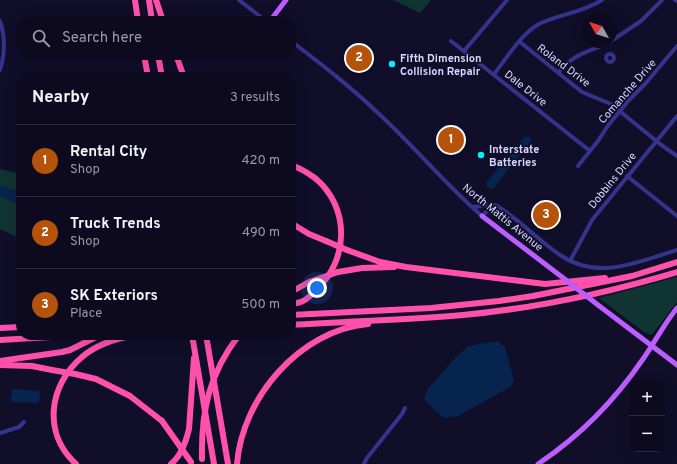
<!DOCTYPE html>
<html lang="en">
<head>
<meta charset="utf-8">
<style>
  :root { --surface:#0d0a20; --page:#161329; --text:#f1f3f6; --muted:#9a9aa5; --line:#2d2b3e; --accent:#b45309 }
  body { margin:0; font-family:Overpass,sans-serif; background:var(--page); color:var(--text) }
  .controls { position:absolute; right:12px; bottom:12px; display:grid; overflow:hidden; border-radius:8px; box-shadow:0 4px 16px #0002 }
  .controls button { width:36px; height:36px; display:grid; place-items:center; padding:0; border:0; border-bottom:1px solid var(--line); background:var(--surface); color:var(--text); font:20px sans-serif }
  .compass { position:absolute; left:581px; top:12px; width:36px; height:36px; border-radius:50%; background:var(--surface); box-shadow:0 4px 16px #0002; rotate:309deg }
  .you { position:absolute; left:317px; top:288px; width:14px; height:14px; margin:-10px; border:3px solid #fff; border-radius:50%; background:#1a73e8; box-shadow:0 0 0 6px #1a73e833 }
  .badge { display:grid; place-items:center; width:26px; height:26px; border-radius:50%; background:var(--accent); color:#fff; font-size:13px; font-weight:700 }
  .pin { position:absolute; translate:-50% -50%; border:2px solid #fff; box-shadow:0 1px 4px #0006 }
  .list { margin:0; padding:0; list-style:none }
  h2 { display:flex; justify-content:space-between; align-items:center; height:52px; margin:0; padding:0 16px; font-size:17px }
  h2 small { font-size:13px; font-weight:400; color:var(--muted) }
  .list li { display:grid; grid-template-columns:26px 1fr auto; gap:12px; align-items:center; box-sizing:border-box; height:72px; padding:0 16px; border-top:1px solid var(--line) }
  .list b { display:block; font-size:15px; white-space:nowrap }
  .list p { margin:0; font-size:13px; white-space:nowrap; color:var(--muted) }
  .list em { font-size:13px; font-style:normal; color:var(--muted) }
  .icon { flex:none; width:22px; height:22px; fill:none; stroke:currentColor; stroke-width:2; stroke-linecap:round; stroke-linejoin:round }
  .map { position:relative; flex:none; width:677px; height:464px; overflow:hidden }
  .search { position:absolute; background:var(--surface); box-shadow:0 4px 16px #0002; left:16px; top:16px; width:280px; height:44px; display:flex; align-items:center; gap:10px; box-sizing:border-box; padding:0 14px; border-radius:16px; color:var(--muted); font-size:15px }
  .panel { position:absolute; background:var(--surface); box-shadow:0 4px 16px #0002; left:16px; top:72px; width:280px; height:268px; border-radius:16px }
  .map>svg:first-child { display:block }
  .green { fill:#103432 }
  .water { fill:#07244f }
  .lines { fill:none; stroke-linecap:round; stroke-linejoin:round }
  .stream { stroke:#07244f; stroke-width:1 }
  .minor { stroke:#34348d; stroke-width:4 }
  .major { stroke:#bc5dff; stroke-width:5 }
  .highway { stroke:#ff51ac; stroke-width:6 }
  .major-bridge { stroke:#bc5dff; stroke-width:5 }
  .highway-bridge { stroke:#ff51ac; stroke-width:6 }
  .poi-dot { fill:#02f0ff; stroke:#110e2a; stroke-width:1.5 }
  .labels { text-anchor:middle; stroke-width:3.5; stroke-linejoin:round; paint-order:stroke }
  .poi-label { font-size:11px; font-weight:bold; fill:#d9d6ff; stroke:#110e2a; text-anchor:start }
  .street-label { font-size:11px; fill:#d9d6ff; stroke:#110e2a }
</style>
</head>
<body>
<div class="map">
<svg width="677" height="464" viewBox="0 0 677 464">
  <rect width="100%" height="100%" fill="#110e2a"/>
  <path class="green" d="M 393,0 L 431,0 L 420,13 Z
    M 0,169 L 21,174 L 21,239 L 0,229 Z
    M 677,277 L 677,302 L 655,331 L 651,335 L 644,332 L 599,298 Z"/>
  <path class="water" d="M 525,136 L 530,138 L 531,141 L 494,188 L 490,189 L 486,185 L 486,183 Z
    M 0,185 L 21,192 L 21,206 L 0,196 Z
    M 497,341 L 505,347 L 514,381 L 510,387 L 458,416 L 445,418 L 434,410 L 424,399 L 428,389 L 455,358 L 468,346 Z
    M 12,389 L 38,391 L 40,392 L 39,402 L 37,403 L 12,402 L 11,400 Z"/>
  <g class="lines">
    <path class="stream" d="M 553,463 L 554,464"/>
    <path class="minor" d="M 239,0 L 266,21
      M 675,0 L 677,1
      M 0,21 C 5,36 5,54 0,70
      M 291,41 C 321,64 351,87 378,113 C 414,146 445,184 482,216 L 493,205 L 497,206 C 520,220 538,240 560,255 C 598,281 638,262 677,250
      M 451,41 L 590,151
      M 611,41 L 641,21 L 662,0
      M 520,42 L 582,92 L 611,104 L 660,144 L 677,156
      M 464,51 L 507,0
      M606 58a4 4 0 1 1 8 0a4 4 0 1 1-8 0Z
      M 558,73 C 575,52 588,53 610,42
      M 494,74 C 506,59 522,33 539,24 C 559,14 582,13 602,0
      M 578,166 L 598,141 L 607,127 L 629,100 L 646,83 L 677,46
      M 627,176 L 677,216
      M 472,207 L 493,205
      M 570,261 L 592,220 L 677,116
      M 0,433 L 19,427 L 24,422
      M 364,464 L 367,458 L 402,414 L 405,408"/>
    <path class="major" d="M 270,21 L 286,0
      M 482,216 L 562,277
      M 598,305 L 677,365
      M 538,464 C 580,436 615,400 643,359 C 655,342 664,324 677,308"/>
    <path class="highway" d="M 135,0 L 138,21
      M 149,0 L 152,21
      M 156,0 L 163,21
      M 144,55 L 148,77
      M 158,55 L 162,77
      M 176,55 L 184,77
      M 291,165 C 300,168 308,173 315,178 C 350,207 349,259 317,289 C 313,293 308,299 303,301 C 300,303 295,303 291,304
      M 291,223 L 309,234 L 326,241
      M 347,250 L 380,262 L 406,267 L 545,284 L 605,278
      M 338,272 L 362,268 L 394,267
      M 291,315 L 431,308 L 499,301 L 533,296 L 632,276 L 677,262
      M 291,325 C 348,321 406,320 463,315 C 536,308 607,293 677,272
      M 0,328 L 21,327
      M 192,335 L 214,464
      M 206,335 L 228,464
      M 0,340 L 86,335
      M 0,361 L 62,352 L 70,350 L 100,335
      M 0,365 L 32,366 L 52,370
      M 75,374 L 96,379 L 130,396 L 162,421
      M 76,464 C 42,433 49,385 82,357 C 97,344 118,338 136,335
      M 171,464 C 181,456 186,442 189,429 L 194,358
      M 237,464 C 242,398 300,330 368,324"/>
    <path class="major-bridge" d="M 562,277 L 598,305"/>
    <path class="highway-bridge" d="M 326,241 L 347,250
      M 291,292 L 309,282 L 338,272
      M 52,370 L 75,374
      M 162,421 L 191,462
      M 202,459 C 201,411 209,374 239,335"/>
  </g>
  <g class="poi-dot">
    <circle cx="392" cy="64" r="4"/>
    <circle cx="481" cy="155" r="4"/>
  </g>
  <g class="labels">
    <g class="poi-label">
      <text x="400" y="62">Fifth Dimension<tspan x="400" dy="13">Collision Repair</tspan></text>
      <text x="489" y="153">Interstate<tspan x="489" dy="13">Batteries</tspan></text>
    </g>
    <g class="street-label">
      <text transform="translate(564 65) rotate(37)" y="4">Roland Drive</text>
      <text transform="translate(526 88) rotate(38)" y="4">Dale Drive</text>
      <text transform="translate(627 91) rotate(-49)" y="4">Comanche Drive</text>
      <text transform="translate(612 180) rotate(-51)" y="4">Dobbins Drive</text>
      <text transform="translate(503 217) rotate(39)" y="4">North Mattis Avenue</text>
    </g>
  </g>
</svg>
<div class="controls">
<button>+</button>
<button>−</button>
</div>
<svg class="compass" viewBox="-18 -18 36 36"><path d="M0-13l5 13h-10z" fill="#e53935"/><path d="M0 13l5-13h-10z" fill="#9a9aa5"/></svg>
<div class="you"></div>
<div class="pin badge" style="left:451px;top:140px">1</div>
<div class="pin badge" style="left:359px;top:58px">2</div>
<div class="pin badge" style="left:546px;top:215px">3</div>
<div class="search"><svg class="icon" aria-label="search" viewBox="0 0 24 24"><circle cx="10" cy="10" r="6"/><path d="M15 15l6 6"/></svg>Search here</div>
<section class="panel">
<h2>Nearby<small>3 results</small></h2>
<ul class="list">
<li><span class="badge">1</span><div><b>Rental City</b><p>Shop</p></div><em>420 m</em></li>
<li><span class="badge">2</span><div><b>Truck Trends</b><p>Shop</p></div><em>490 m</em></li>
<li><span class="badge">3</span><div><b>SK Exteriors</b><p>Place</p></div><em>500 m</em></li>
</ul>
</section>
</div>
</body>
</html>
